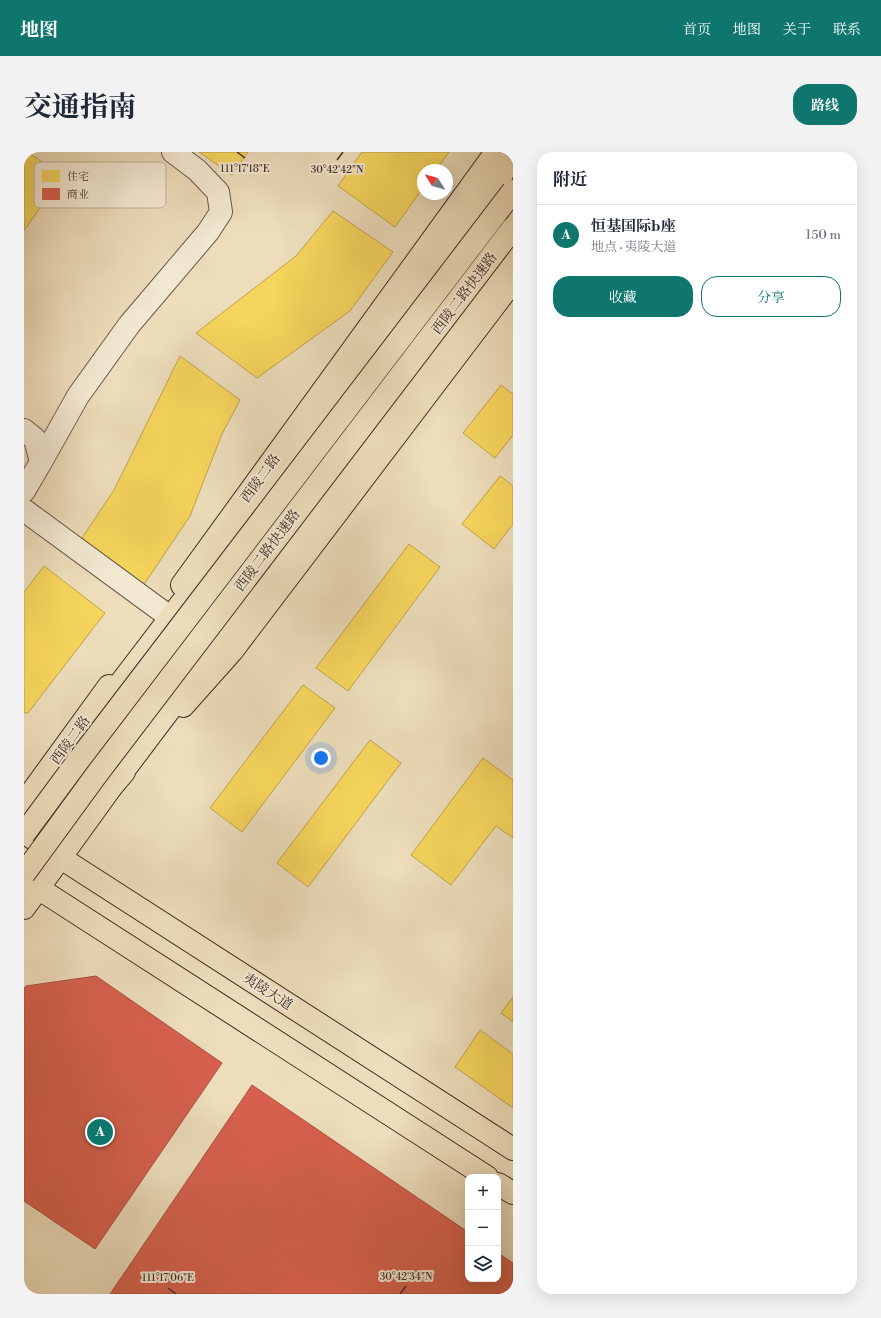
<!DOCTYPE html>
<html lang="zh">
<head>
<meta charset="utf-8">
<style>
  :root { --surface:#fff; --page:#f2f2f3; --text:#1f2937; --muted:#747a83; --line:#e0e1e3; --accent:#0f766e }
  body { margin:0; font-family:"Libre Bodoni","Noto Serif SC",serif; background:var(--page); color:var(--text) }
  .controls { position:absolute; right:12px; bottom:12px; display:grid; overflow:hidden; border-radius:8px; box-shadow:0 4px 16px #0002 }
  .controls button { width:36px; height:36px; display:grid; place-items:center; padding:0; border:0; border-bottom:1px solid var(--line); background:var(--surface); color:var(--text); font:20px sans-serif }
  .compass { position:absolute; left:393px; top:12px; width:36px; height:36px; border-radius:50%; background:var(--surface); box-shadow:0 4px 16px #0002; rotate:307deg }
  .you { position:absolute; left:297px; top:606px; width:14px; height:14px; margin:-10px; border:3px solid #fff; border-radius:50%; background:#1a73e8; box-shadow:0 0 0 6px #1a73e833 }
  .badge { display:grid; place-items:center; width:26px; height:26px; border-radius:50%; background:var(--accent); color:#fff; font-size:13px; font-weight:700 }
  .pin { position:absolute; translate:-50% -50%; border:2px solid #fff; box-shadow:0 1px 4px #0006 }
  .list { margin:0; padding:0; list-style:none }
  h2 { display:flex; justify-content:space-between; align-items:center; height:52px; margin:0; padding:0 16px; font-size:17px }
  h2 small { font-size:13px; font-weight:400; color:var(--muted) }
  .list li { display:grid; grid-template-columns:26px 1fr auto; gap:12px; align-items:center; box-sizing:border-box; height:60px; padding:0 16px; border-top:1px solid var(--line) }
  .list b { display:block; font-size:15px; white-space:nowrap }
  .list p { margin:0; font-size:13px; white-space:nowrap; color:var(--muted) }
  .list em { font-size:13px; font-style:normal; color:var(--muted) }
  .actions { display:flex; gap:8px; padding:12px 16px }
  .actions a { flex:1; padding:9px 0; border:1px solid var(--accent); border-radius:16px; text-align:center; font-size:14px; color:var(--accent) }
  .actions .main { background:var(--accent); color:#fff }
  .icon { flex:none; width:22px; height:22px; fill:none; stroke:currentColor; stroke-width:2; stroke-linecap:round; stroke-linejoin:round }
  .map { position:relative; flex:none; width:489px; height:1142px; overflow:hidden; border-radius:16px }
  header { display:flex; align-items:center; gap:24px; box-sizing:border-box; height:56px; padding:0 20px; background:var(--accent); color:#fff }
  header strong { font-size:19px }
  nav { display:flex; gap:22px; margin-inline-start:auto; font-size:14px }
  .intro { display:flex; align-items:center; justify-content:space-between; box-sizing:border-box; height:96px; padding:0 24px }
  h1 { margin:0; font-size:28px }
  .button { padding:10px 18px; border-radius:16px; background:var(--accent); color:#fff; font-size:14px; font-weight:700 }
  main { display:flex; gap:24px; padding:0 24px }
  aside { flex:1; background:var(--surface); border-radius:16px; box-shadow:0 4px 16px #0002 }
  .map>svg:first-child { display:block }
  .homes { fill:#f6d55c; stroke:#bfa24c }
  .shops { fill:#d6604d; stroke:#a95041 }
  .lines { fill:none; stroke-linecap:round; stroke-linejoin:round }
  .minor-casing { stroke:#6a584a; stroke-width:24 }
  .major-casing { stroke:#3f2c25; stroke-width:24 }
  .highway-casing { stroke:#3f2c25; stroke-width:24 }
  .minor { stroke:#f3e9d3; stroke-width:22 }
  .major { stroke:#edddbb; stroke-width:22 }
  .highway { stroke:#edddbb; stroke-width:22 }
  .highway-bridge-casing { stroke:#3f2c25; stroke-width:24; stroke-linecap:butt }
  .highway-bridge { stroke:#edddbb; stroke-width:22 }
  .ticks { fill:none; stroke:#3f2c25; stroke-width:1.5 }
  .labels { text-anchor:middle; stroke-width:4; stroke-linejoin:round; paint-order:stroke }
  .street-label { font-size:14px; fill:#3f2c25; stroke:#f3e9d3 }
  .key { fill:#f3e9d3; stroke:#bdb09f; stroke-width:1 }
  .key-label { font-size:11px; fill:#3f2c25 }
  .ticks-label { font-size:10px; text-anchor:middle; fill:#3f2c25; stroke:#f3e9d3; stroke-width:4; stroke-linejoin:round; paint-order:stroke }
</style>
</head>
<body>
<header>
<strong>地图</strong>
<nav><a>首页</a><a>地图</a><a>关于</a><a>联系</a></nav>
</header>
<div class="intro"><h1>交通指南</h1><a class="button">路线</a></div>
<main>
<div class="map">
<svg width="489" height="1142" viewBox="0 0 489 1142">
  <rect width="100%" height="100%" fill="#edddbb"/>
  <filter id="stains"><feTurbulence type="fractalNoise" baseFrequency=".005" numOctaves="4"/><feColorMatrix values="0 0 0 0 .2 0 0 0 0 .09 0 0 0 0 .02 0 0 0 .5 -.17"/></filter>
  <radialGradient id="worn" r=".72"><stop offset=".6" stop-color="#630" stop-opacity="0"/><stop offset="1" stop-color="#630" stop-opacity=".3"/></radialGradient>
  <path class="homes" d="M 0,0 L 4,0 L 38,24 L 0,79 Z
    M 175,0 L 224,0 L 208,23 Z
    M 338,0 L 425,0 L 412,18 L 399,18 L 399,36 L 371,75 L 314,34 Z
    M 309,59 L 369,100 L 326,159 L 233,226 L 172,181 L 272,104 Z
    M 156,204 L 216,248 L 198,282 L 166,364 L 119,434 L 56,389 L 90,338 Z
    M 477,233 L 489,242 L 489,283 L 471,306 L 439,281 Z
    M 476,324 L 489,334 L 489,372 L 470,397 L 438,372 Z
    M 385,392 L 416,415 L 324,539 L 292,516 Z
    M 20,414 L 81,461 L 4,561 L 0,561 L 0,440 Z
    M 279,533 L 311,556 L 218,680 L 186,656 Z
    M 346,588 L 377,611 L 284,735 L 253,711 Z
    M 459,606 L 489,628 L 489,686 L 472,674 L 427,733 L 387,703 Z
    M 489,845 L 489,870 L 477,861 Z
    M 456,878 L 489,902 L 489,956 L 431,915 Z"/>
  <path class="shops" d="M 72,824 L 198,911 L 71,1097 L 0,1049 L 0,836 L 2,834 Z
    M 228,933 L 444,1080 L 444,1127 L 474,1127 L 474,1101 L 489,1111 L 489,1142 L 86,1142 Z"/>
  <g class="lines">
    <defs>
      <path id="minor" d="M 0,278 L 11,287 L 17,310 L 0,339
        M 17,310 L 54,244 L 105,173 L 184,80 L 197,60 L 194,40 L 173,18 L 149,0
        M 0,358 L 139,460"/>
      <path id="major" d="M 158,433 L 472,0
        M 159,554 L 208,499 L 489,129
        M 0,651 L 85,534
        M 0,680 L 37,706 L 489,997
        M 3,729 L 463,1025
        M 0,756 L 88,634 L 100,620
        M 474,1032 L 489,1041"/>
      <path id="highway" d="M 68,581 L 89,541 L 427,98 L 474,31 L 488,0
        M 88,634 L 489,102"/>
    </defs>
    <use href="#minor" class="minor-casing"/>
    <use href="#major" class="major-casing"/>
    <use href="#highway" class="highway-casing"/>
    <use href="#minor" class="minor"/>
    <use href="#major" class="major"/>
    <use href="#highway" class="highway"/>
    <defs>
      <path id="highway-bridge" d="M 0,682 L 54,609 L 489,39
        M 0,722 L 73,622 L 489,76"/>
    </defs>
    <use href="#highway-bridge" class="highway-bridge-casing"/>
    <use href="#highway-bridge" class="highway-bridge"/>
  </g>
  <path class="ticks" d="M 213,0 L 221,6M 313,8 L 319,0M 144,1136 L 152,1142M 376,1142 L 382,1134"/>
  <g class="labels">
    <g class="street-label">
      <text transform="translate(440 141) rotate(-53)" y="5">西陵二路快速路</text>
      <text transform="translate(236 326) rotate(-54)" y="5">西陵二路</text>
      <text transform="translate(243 398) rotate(-53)" y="5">西陵二路快速路</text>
      <text transform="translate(46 588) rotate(-54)" y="5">西陵二路</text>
      <text transform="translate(244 839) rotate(33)" y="5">夷陵大道</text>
    </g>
  </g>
  <rect x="10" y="10" width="132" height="46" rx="6" class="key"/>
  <rect x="18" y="18" width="18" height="12" fill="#f6d55c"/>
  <rect x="18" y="36" width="18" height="12" fill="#d6604d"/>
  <g class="key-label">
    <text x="43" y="28">住宅</text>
    <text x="43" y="46">商业</text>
  </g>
  <g class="ticks-label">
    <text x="221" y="20">111°17'18"E</text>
    <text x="313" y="21">30°42'42"N</text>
    <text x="382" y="1128">30°42'34"N</text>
    <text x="144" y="1129">111°17'06"E</text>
  </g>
  <rect width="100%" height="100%" filter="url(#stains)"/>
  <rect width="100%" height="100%" fill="url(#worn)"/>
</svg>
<div class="controls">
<button>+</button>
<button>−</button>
<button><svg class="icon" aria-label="layers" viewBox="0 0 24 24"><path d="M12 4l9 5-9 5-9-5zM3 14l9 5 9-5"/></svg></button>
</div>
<svg class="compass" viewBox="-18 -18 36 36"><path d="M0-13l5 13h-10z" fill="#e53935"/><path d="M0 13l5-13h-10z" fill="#747a83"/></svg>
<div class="you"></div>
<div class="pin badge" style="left:76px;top:980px">A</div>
</div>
<aside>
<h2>附近<small></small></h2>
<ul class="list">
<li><span class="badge">A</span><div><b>恒基国际b座</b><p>地点 · 夷陵大道</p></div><em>150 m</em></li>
</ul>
<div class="actions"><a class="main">收藏</a><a>分享</a></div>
</aside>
</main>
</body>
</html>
